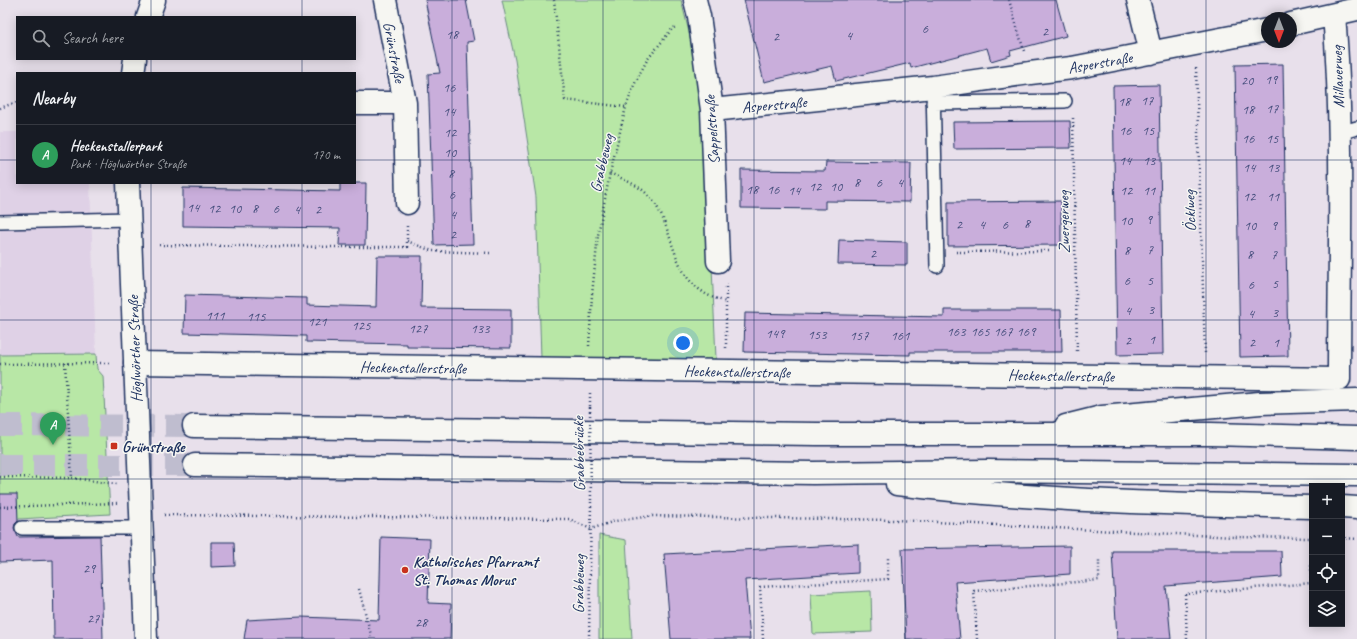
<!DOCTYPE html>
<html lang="en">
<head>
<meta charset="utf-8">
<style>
  :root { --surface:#171b24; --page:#242831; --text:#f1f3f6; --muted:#9ea1a6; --line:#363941; --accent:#7c3aed }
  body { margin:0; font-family:Caveat,sans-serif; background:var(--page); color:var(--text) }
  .controls { position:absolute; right:12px; bottom:12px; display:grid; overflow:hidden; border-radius:0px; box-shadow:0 2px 10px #0003 }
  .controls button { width:36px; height:36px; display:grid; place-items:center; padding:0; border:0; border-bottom:1px solid var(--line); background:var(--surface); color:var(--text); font:20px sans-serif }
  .compass { position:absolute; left:1261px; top:12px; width:36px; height:36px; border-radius:50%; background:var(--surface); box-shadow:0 2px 10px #0003; rotate:180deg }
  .you { position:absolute; left:683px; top:343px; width:14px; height:14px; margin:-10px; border:3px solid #fff; border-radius:50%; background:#1a73e8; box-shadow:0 0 0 6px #1a73e833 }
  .badge { display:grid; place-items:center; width:26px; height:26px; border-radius:50%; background:var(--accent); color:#fff; font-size:13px; font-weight:700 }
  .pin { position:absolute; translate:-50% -33px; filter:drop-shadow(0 1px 2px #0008) }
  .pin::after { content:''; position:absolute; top:21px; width:14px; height:12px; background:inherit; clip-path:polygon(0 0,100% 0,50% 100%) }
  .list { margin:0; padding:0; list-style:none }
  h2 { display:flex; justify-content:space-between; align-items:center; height:52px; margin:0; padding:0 16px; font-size:17px }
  h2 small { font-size:13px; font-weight:400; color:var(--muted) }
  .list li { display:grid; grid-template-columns:26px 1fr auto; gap:12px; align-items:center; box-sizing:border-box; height:60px; padding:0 16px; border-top:1px solid var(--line) }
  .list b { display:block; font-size:15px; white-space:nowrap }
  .list p { margin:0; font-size:13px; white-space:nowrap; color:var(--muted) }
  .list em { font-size:13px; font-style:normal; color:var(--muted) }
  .icon { flex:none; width:22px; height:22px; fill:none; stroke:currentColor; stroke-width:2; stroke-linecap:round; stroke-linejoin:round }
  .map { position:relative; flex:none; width:1357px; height:639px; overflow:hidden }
  .search { position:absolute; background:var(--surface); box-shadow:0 2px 10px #0003; left:16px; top:16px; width:340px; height:44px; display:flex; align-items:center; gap:10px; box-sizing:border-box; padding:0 14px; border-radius:0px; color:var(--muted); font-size:15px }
  .panel { position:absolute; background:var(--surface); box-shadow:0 2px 10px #0003; left:16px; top:72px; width:340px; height:112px; border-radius:0px }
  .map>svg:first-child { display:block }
  .built { fill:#dfd1e6 }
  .green { fill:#b8e7a6; stroke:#6a8b82 }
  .building { fill:#c9aedb; stroke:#1b2f5e }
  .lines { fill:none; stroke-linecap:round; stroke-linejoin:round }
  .highway-tunnel { stroke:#bfbdcf; stroke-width:22; stroke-dasharray:22 11; stroke-linecap:butt }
  .lane-casing { stroke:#1b2f5e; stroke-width:16 }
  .street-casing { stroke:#1b2f5e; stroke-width:25 }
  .secondary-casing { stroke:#1b2f5e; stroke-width:25 }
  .highway-casing { stroke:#1b2f5e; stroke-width:25 }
  .path { stroke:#1b2f5e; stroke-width:2.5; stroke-dasharray:1 3; stroke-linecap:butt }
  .lane { stroke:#f6f6f2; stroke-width:13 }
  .street { stroke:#f6f6f2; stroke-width:22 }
  .secondary { stroke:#f6f6f2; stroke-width:22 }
  .highway { stroke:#f6f6f2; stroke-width:22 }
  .path-bridge { stroke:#1b2f5e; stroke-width:2.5; stroke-dasharray:1 3; stroke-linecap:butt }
  .grid { fill:none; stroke:#1b2f5e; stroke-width:1; stroke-opacity:0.55 }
  .poi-dot { fill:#c8321e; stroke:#f6f6f2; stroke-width:1.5 }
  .labels { text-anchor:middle; stroke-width:3; stroke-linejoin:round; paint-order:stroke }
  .number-label { font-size:14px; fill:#464f7d }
  .street-label { font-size:16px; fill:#1b2f5e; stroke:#f6f6f2 }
  .poi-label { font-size:16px; font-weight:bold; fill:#1b2f5e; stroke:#f6f6f2; text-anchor:start }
</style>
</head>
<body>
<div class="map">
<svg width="1357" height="639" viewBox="0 0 1357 639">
  <rect width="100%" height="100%" fill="#e8e0eb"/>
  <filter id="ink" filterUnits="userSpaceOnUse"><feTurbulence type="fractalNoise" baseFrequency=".025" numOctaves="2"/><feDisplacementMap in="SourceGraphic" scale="8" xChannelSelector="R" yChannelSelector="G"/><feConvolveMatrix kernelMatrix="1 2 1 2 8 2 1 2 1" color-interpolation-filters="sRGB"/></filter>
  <g filter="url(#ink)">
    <path class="built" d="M 0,132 L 17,132 L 17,183 L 90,183 L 96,354 L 0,355 Z"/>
    <path class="green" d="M 502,0 L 681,0 L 689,32 L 706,129 L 716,359 L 541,358 L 536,197 L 515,60 Z
      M 96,354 L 97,369 L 103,376 L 110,514 L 0,520 L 0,355 Z
      M 599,535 L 626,540 L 632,639 L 599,639 Z
      M 871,591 L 872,632 L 813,634 L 811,594 Z"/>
    <path class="building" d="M 425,0 L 466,0 L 474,41 L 467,42 L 473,244 L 434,245 L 428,74 L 440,73 Z
      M 744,0 L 1056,0 L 1066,36 L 1010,51 L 1011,55 L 991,61 L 987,48 L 911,68 L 910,63 L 836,81 L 832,66 L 764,82 Z
      M 1283,64 L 1288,356 L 1240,357 L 1235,65 Z
      M 1159,85 L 1163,354 L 1117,355 L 1113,86 Z
      M 1070,121 L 1071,148 L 954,149 L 953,122 Z
      M 826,162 L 911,163 L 910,202 L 825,201 L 825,209 L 741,208 L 741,170 L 825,171 Z
      M 340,183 L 366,183 L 365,245 L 339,245 L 340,228 L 183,226 L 183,188 L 340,191 Z
      M 1061,201 L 1061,245 L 948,246 L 948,202 Z
      M 839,240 L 907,242 L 907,265 L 838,264 Z
      M 377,256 L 422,256 L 421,308 L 511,309 L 511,348 L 407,347 L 407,344 L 306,342 L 306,336 L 184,333 L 185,295 L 307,298 L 307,305 L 376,307 Z
      M 944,310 L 1061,310 L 1062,352 L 910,352 L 910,355 L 744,352 L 745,313 L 944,317 Z
      M 0,494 L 17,494 L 18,521 L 15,524 L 14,528 L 18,537 L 100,536 L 103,639 L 54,639 L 53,560 L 0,562 Z
      M 381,537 L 430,539 L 428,603 L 451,604 L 450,639 L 244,639 L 247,620 L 301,617 L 379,620 Z
      M 211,542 L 234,542 L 235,566 L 211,567 Z
      M 858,544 L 858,573 L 745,580 L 750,639 L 671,639 L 664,554 Z
      M 1070,546 L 1070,574 L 955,582 L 960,639 L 906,639 L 902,549 Z
      M 1112,551 L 1281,551 L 1282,577 L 1166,586 L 1171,639 L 1117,639 Z"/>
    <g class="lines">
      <path class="highway-tunnel" d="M 0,425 L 194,426
        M 0,465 L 195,465"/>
      <defs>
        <path id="lane" d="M 933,87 L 937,266
          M 933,103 L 1065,101
          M 1339,133 L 1357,128
          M 0,222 L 129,219
          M 22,528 L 142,528"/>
        <path id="street" d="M 385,0 L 405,103 L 407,203
          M 695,0 L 699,16 L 712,110 L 718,261
          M 1138,0 L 1151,53
          M 1291,24 L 1357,9
          M 355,103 L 405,103
          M 712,110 L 933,87 L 1030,73 L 1072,68 L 1267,30
          M 135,363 L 1339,379 C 1339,258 1344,135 1334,15"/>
        <path id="secondary" d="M 148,17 L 154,0
          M 133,73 L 135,59
          M 128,183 L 146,639"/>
        <path id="highway" d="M 194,426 L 817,434 L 1211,434 L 1357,438
          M 1066,426 L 1102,417 L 1260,403 L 1357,400
          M 195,465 L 813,473 L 988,471 L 1357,475
          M 897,484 C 1035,501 1173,504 1312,507
          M 1342,507 L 1357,508"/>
      </defs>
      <use href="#lane" class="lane-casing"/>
      <use href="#street" class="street-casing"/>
      <use href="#secondary" class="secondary-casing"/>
      <use href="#highway" class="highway-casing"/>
      <path class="path" d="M 554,0 L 565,100 L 626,107
        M 1009,0 L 1024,51
        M 1196,68 L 1205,353
        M 0,108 L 17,102
        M 1073,118 L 1077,351
        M 610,173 C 622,179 637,184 647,194 C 675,222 668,270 703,292 C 709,297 718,299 726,302
        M 407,241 L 432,251 L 490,253
        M 159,245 L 340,247 L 407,247 L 407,226
        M 956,252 L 1052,251
        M 726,283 L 726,348
        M 589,346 L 592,295 L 598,235 L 610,173 L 626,107 L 634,85 L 647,60 L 672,29 L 677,26
        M 65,363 L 72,478
        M 0,364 L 112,363
        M 590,393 L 590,407
        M 0,477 L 72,478 L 117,484
        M 0,507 L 117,503
        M 164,515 L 569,519 L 591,529 L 615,521 L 652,516 L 896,520 L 1235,537 L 1312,538
        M 1342,538 L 1357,539
        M 359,589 L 372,639
        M 589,639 L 591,502
        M 763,639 L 760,587 L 888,579 L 888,557
        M 977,639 L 974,591 L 1099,580 L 1099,559
        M 1187,639 L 1185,594 L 1311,583 L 1311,561"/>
      <use href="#lane" class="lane"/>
      <use href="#street" class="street"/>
      <use href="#secondary" class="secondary"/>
      <use href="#highway" class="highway"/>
      <path class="path-bridge" d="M 590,407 L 591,502"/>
    </g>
  </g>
  <path class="grid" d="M 151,0 L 151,17M 302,0 L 302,17M 452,0 L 452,639M 603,0 L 603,639M 754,0 L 754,639M 905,0 L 905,639M 1055,0 L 1055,639M 1206,0 L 1206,639M 151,59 L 151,73M 302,59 L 302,73M 0,160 L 17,160M 355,160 L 1357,160M 151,183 L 151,639M 302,183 L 302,639M 0,320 L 1357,320M 0,479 L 1357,479"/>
  <g class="poi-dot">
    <rect x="110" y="442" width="8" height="8" rx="2"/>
    <circle cx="405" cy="570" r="4"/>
  </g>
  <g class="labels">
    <g class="number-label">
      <text x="925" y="33">6</text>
      <text x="1045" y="36">2</text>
      <text x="452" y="39">18</text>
      <text x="849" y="40">4</text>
      <text x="776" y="41">2</text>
      <text x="1271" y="84">19</text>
      <text x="1247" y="85">20</text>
      <text x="449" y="92">16</text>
      <text x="1147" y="105">17</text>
      <text x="1124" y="106">18</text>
      <text x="1272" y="113">17</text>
      <text x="1248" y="114">18</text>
      <text x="449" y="116">14</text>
      <text x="1125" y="135">16</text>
      <text x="1148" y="135">15</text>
      <text x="450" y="137">12</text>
      <text x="1248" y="143">16</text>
      <text x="1272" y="143">15</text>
      <text x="450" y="157">10</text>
      <text x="1125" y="165">14</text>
      <text x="1149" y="165">13</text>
      <text x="1249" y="172">14</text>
      <text x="1273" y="172">13</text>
      <text x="451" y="178">8</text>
      <text x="857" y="187">8</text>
      <text x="879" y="187">6</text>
      <text x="900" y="187">4</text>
      <text x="815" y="191">12</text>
      <text x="836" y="191">10</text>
      <text x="752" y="194">18</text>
      <text x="773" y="194">16</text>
      <text x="794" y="195">14</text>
      <text x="1126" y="195">12</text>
      <text x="1149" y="195">11</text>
      <text x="452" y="199">6</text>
      <text x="1249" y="201">12</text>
      <text x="1273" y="201">11</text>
      <text x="193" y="212">14</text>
      <text x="214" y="213">12</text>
      <text x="235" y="213">10</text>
      <text x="255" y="213">8</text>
      <text x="276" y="213">6</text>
      <text x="297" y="214">4</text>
      <text x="318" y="214">2</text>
      <text x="453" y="219">4</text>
      <text x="1149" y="224">9</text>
      <text x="1126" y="225">10</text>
      <text x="1027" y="228">8</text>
      <text x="959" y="229">2</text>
      <text x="982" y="229">4</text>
      <text x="1005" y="229">6</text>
      <text x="1250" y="230">10</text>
      <text x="1274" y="230">9</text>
      <text x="453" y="239">2</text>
      <text x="1150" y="254">7</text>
      <text x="1127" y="255">8</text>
      <text x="873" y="258">2</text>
      <text x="1250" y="259">8</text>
      <text x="1274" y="259">7</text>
      <text x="1127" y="285">6</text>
      <text x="1150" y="285">5</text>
      <text x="1275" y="288">5</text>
      <text x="1251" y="289">6</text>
      <text x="1151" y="314">3</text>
      <text x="1128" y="315">4</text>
      <text x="1275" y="317">3</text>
      <text x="1251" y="318">4</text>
      <text x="215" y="320">111</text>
      <text x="256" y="321">115</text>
      <text x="317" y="326">121</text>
      <text x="361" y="330">125</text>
      <text x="418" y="333">127</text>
      <text x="480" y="333">133</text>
      <text x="956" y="336">163</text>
      <text x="980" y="336">165</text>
      <text x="1003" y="336">167</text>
      <text x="1026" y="336">169</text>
      <text x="775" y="338">149</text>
      <text x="817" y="339">153</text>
      <text x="859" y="340">157</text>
      <text x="900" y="340">161</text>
      <text x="1152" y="344">1</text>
      <text x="1128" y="345">2</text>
      <text x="1252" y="347">2</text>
      <text x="1276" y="347">1</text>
      <text x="89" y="573">29</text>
      <text x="93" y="623">27</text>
      <text x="421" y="627">28</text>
    </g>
    <g class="street-label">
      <text transform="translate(395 52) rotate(79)" y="6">Grünstraße</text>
      <text transform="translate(1100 62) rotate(-10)" y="6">Asperstraße</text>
      <text transform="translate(1337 77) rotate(-92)" y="6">Millauerweg</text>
      <text transform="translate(774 104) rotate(-5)" y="6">Asperstraße</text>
      <text transform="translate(711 130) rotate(-94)" y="6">Sappelstraße</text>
      <text transform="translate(601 163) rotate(-77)" y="6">Grabbeweg</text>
      <text transform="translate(1189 211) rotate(-92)" y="6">Öcklweg</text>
      <text transform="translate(1063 222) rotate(-91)" y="6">Zwergerweg</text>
      <text transform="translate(134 349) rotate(-92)" y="6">Höglwörther Straße</text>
      <text transform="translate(413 367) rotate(1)" y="6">Heckenstallerstraße</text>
      <text transform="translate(737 371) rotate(1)" y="6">Heckenstallerstraße</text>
      <text transform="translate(1061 375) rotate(1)" y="6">Heckenstallerstraße</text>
      <text transform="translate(578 454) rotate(-91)" y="6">Grabbebrücke</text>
      <text transform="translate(578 584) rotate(-89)" y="6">Grabbeweg</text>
    </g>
    <g class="poi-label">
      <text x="122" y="452">Grünstraße</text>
      <text x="413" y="567">Katholisches Pfarramt<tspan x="413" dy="18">St. Thomas Morus</tspan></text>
    </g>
  </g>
</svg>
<div class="controls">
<button>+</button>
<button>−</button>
<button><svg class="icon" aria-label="locate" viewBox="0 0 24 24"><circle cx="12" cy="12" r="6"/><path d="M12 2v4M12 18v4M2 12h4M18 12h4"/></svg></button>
<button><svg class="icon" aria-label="layers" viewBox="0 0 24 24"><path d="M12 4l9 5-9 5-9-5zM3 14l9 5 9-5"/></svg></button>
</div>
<svg class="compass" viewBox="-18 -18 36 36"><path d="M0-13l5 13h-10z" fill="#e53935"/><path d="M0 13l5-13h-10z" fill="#9ea1a6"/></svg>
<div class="you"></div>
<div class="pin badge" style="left:53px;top:445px;background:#2e9e5b">A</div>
<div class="search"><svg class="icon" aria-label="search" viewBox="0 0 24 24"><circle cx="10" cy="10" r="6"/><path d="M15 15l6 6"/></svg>Search here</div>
<section class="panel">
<h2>Nearby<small></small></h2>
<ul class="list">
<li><span class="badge" style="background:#2e9e5b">A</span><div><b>Heckenstallerpark</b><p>Park · Höglwörther Straße</p></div><em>170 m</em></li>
</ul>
</section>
</div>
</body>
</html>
